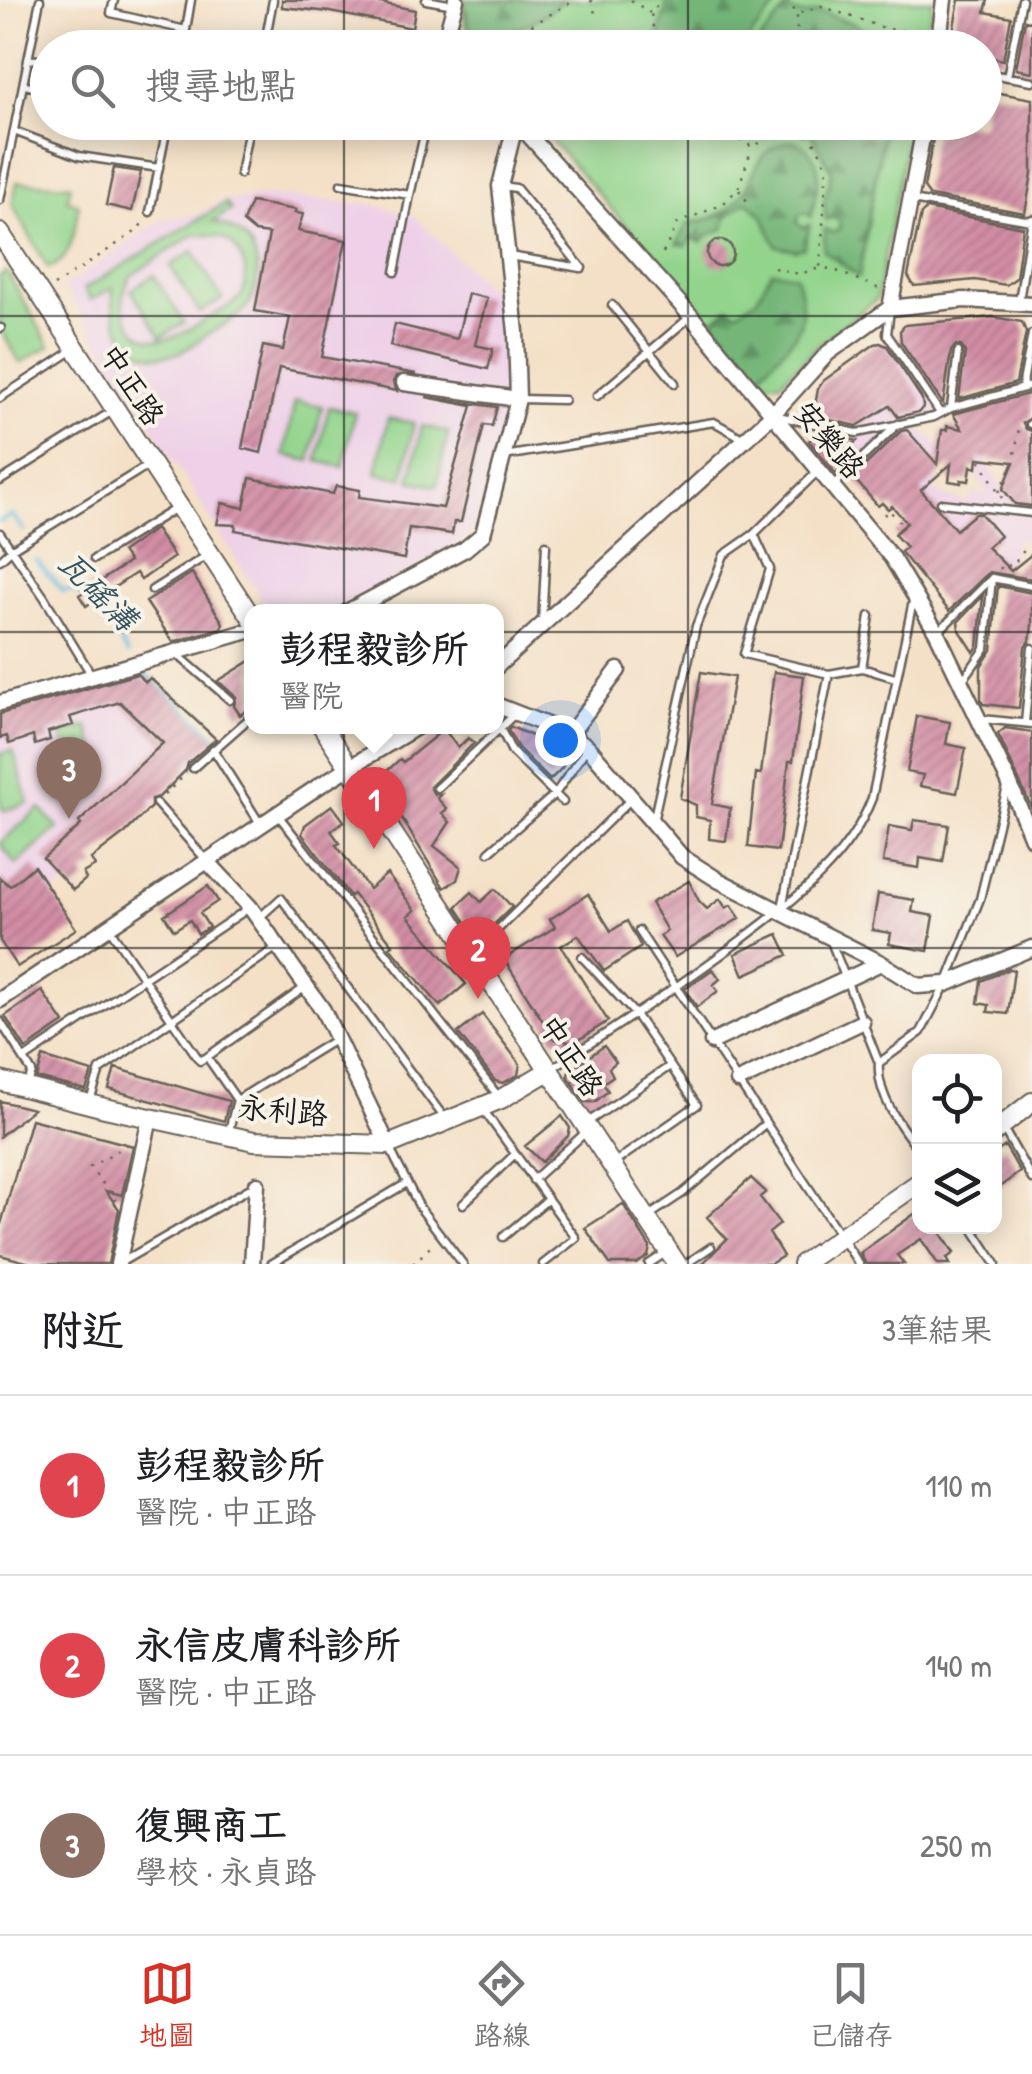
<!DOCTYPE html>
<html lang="zh-TW">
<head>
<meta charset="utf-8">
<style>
  :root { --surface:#fff; --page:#f6f6f6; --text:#202124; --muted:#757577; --line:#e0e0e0; --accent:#d93025 }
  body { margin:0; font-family:"Patrick Hand","LXGW WenKai TC",sans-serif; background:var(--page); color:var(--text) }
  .controls { position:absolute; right:30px; bottom:30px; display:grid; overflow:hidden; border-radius:20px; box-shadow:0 5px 25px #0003 }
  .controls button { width:90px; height:90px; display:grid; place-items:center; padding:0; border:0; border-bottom:2px solid var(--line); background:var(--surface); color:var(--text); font:50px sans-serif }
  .you { position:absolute; left:560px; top:740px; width:35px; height:35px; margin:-25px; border:8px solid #fff; border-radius:50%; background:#1a73e8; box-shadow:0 0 0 15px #1a73e833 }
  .badge { display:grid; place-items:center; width:65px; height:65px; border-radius:50%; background:var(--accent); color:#fff; font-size:32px; font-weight:700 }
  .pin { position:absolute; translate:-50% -82px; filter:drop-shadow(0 2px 5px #0008) }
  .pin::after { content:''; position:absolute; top:52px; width:35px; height:30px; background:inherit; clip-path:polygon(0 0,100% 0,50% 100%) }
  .popup { position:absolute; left:244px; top:604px; width:260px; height:130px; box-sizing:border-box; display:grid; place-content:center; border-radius:20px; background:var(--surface); filter:drop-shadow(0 2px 8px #0005); font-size:32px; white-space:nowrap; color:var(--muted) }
  .popup b { font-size:38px; color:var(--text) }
  .popup::after { content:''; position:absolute; left:50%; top:100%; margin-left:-20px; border:20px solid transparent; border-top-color:var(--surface) }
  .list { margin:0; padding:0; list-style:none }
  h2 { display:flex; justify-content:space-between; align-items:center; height:130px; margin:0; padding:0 40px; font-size:42px }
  h2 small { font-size:32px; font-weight:400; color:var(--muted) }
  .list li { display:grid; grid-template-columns:65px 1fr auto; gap:30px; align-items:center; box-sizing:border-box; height:180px; padding:0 40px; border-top:2px solid var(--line) }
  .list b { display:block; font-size:38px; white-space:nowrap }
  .list p { margin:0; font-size:32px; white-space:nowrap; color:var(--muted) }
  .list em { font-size:32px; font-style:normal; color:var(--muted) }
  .icon { flex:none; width:55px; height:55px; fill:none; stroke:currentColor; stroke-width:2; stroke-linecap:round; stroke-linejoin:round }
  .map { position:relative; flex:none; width:1032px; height:1264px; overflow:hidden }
  .search { position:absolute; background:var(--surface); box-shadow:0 5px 25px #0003; left:30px; right:30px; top:30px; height:110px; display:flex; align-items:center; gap:25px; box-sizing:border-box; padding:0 35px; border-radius:55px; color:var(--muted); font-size:38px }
  .sheet { height:670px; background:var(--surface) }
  nav { display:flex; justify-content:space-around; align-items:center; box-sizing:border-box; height:140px; border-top:2px solid var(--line); background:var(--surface); font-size:28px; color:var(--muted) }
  nav a { display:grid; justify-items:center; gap:5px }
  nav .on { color:var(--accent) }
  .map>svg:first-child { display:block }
  .built { fill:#eed0e8 }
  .green { fill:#92d48c; stroke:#577854; stroke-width:2.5; fill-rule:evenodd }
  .forest { fill:url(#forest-firs); stroke:#48694a; stroke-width:2.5 }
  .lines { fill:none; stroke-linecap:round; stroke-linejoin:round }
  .stream { stroke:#65bce2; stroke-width:4 }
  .building { fill:url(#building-hatch) }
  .service-casing { stroke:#686158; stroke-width:11 }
  .minor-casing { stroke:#686158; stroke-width:19 }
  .tertiary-casing { stroke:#686158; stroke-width:22 }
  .path { stroke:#686158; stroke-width:2.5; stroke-dasharray:2.5 8; stroke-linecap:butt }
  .service { stroke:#fff; stroke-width:6 }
  .minor { stroke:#fff; stroke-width:14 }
  .tertiary { stroke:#fff; stroke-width:18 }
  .grid { fill:none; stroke:#1c1c1c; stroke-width:2.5; stroke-opacity:0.55 }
  .labels { text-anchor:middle; stroke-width:8; stroke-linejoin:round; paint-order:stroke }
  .street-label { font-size:30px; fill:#1c1c1c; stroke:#f7f3e8 }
  .water-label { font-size:32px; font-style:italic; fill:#365461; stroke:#f7f3e8 }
</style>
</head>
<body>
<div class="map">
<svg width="1032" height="1264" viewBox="0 0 1032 1264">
  <defs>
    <pattern id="forest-firs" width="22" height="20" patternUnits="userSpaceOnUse" patternTransform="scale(2.5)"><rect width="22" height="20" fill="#75b678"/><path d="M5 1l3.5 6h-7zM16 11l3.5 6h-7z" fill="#5f9362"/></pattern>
    <pattern id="building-hatch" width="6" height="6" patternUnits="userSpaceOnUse" patternTransform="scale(2.5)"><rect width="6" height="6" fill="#d38ea6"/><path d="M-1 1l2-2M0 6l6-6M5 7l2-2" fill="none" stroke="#aa7386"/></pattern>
  </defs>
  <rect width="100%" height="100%" fill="#f7f3e8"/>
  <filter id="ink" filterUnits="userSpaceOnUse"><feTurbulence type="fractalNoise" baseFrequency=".01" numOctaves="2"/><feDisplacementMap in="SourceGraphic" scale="20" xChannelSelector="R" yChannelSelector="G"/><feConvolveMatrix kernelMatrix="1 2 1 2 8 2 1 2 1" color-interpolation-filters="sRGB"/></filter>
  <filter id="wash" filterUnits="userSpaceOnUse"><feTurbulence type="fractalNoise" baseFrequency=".0048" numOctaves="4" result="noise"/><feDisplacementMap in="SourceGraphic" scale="40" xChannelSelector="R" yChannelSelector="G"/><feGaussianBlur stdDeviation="2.25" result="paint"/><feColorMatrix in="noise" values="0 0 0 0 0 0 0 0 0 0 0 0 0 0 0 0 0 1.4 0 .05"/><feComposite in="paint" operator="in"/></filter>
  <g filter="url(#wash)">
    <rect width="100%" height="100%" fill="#f4e0c6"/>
    <path class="built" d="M 269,196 L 370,204 L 413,215 L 495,295 L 508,364 L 506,402 L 476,526 L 459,543 L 337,610 L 269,611 L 64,287 L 165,218 L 195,215 L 225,200 Z
      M 900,337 L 943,404 L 935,410 L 937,414 L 914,424 L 942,447 L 935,492 L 940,493 L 940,498 L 943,496 L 969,502 L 972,492 L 988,494 L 976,476 L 978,457 L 983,458 L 1016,505 L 1026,506 L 1029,486 L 1032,542 L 1016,539 L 1009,564 L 1003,563 L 991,550 L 998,543 L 996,539 L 1000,535 L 979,511 L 956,530 L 916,485 L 923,489 L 931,481 L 938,465 L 903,425 L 851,475 L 846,469 L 856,461 L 851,454 L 855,450 L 851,446 L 856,441 L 839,430 L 825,428 L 826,421 L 854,430 L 890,406 L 899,418 L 918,412 L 885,345 Z
      M 143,671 L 217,740 L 125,833 L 91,859 L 95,866 L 84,873 L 86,879 L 76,887 L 80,892 L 77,894 L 68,881 L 53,894 L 76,929 L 17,967 L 0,941 L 0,715 Z"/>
    <path class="green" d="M 461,0 L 933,0 L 924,48 L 474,47 L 466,32 Z
      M 536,123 L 910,123 L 877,299 L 817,346 L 781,382 L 763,382 Z
      M 17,182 L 71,185 L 67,200 L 79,204 C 74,227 74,261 48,268 L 12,204 Z
      M 226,203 L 231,210 L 213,222 C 228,225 244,234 251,247 C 262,266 258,297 242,312 C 233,321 219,327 209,334 C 199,340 187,351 175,354 C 130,365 110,326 113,288 L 90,300 L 84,289 ZM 193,235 C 204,235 215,234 224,239 C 242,247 251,276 242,294 C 236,304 220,311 210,317 C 185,333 149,357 129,321 C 120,305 122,291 131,276 Z
      M 193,251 L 222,299 L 200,313 L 170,266 Z
      M 7,272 L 50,346 L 20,363 L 0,328 L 0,275 Z
      M 154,275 L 184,323 L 161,337 L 131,290 Z
      M 295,401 L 322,406 L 310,461 L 284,455 Z
      M 329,407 L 355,412 L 343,467 L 317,461 Z
      M 388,418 L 414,423 L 403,478 L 376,473 Z
      M 422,426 L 448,432 L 437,486 L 410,481 Z
      M 88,726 L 104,779 L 79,787 L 62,734 Z
      M 13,750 L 29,803 L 3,811 L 0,800 L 0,754 Z
      M 40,808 L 58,828 L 16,865 L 0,843 Z"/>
    <path class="forest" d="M 463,0 L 564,0 C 541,19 500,44 470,30 Z
      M 668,0 L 782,0 L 754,32 L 746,47 L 664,47 L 659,34 Z
      M 787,8 C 798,16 805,17 818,11 L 854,24 L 896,47 L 754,47 Z
      M 805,123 L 885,123 L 859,277 L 824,251 L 825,228 L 832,233 L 839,230 L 840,222 L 833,217 L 826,220 L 824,202 L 832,172 Z
      M 794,141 C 831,159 816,186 811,217 L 805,213 L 798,216 L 797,223 L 803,228 L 810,225 L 804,248 L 795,250 L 776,246 L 763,216 L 747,201 L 727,216 L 724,229 L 710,234 L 701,243 L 691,237 L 687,245 L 677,244 L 687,224 C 702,221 720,217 732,206 C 761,180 747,148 794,141 Z
      M 772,271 L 796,275 C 813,331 794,336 759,376 L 713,321 L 729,307 L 737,312 L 756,299 Z"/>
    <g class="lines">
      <path class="stream" d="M 0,521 L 12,515 L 24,530
        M 36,560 L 63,591 L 75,590 L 81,596
        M 88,603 L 108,623 L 128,654
        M 144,672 L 220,741"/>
    </g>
    <g id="blocks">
      <path class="building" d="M 282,0 L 366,0 L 415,10 L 412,28 L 330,12 L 282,7 Z
        M 959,0 L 988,0 L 985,12 L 1011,17 L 1003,60 L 984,56 L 984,48 L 950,48 Z
        M 1025,20 L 1032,22 L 1032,72 L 1016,69 Z
        M 984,90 L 1032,99 L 1032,174 L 1025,213 L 930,196 L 924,188 L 936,122 L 982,126 L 984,122 Z
        M 114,168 L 141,172 L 132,211 L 106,205 Z
        M 251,202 L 296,210 L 295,213 L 303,214 L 298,231 L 346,240 L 322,357 L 416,374 L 396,376 L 393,382 L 397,391 L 279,368 L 261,453 L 242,448 L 263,346 L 283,350 L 290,317 L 255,311 L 269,234 L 255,232 L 243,222 Z
        M 926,209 L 1023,227 L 1016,278 L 1006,285 L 975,280 L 914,286 L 908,276 L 921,214 Z
        M707 253a13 13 0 1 1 26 0a13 13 0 1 1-26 0Z
        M 468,294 L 487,298 L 475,345 L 493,349 L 488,369 L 390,346 L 395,324 L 457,339 Z
        M 993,317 L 1022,322 L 1026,332 L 1016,383 L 959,399 L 965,352 L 961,346 L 956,345 L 951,351 L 943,404 L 901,342 L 900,331 L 905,325 Z
        M 880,343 L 887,346 L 922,399 L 923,407 L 919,412 L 898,417 L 890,406 L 857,426 L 816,417 L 814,411 L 818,389 L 823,381 L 875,344 Z
        M 1032,393 L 1032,417 L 1023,423 L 1026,429 L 1032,431 L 1032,506 L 1015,504 L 1003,489 L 1014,462 L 978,458 L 977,468 L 971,466 L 969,481 L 961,480 L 961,483 L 949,481 L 951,464 L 921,490 L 956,530 L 975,514 L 981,514 L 1000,536 L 987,547 L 1011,571 L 1032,554 L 1032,579 L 989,572 L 949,611 L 901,552 L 906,547 L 894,534 L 907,523 L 892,506 L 888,509 L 882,503 L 878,506 L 853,477 L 901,431 L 907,430 L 937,464 L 942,430 L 947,430 L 947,426 L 962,429 L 953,414 Z
        M 426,397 L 497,407 L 492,426 L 484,425 L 461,522 L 454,522 L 452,534 L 409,528 L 404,559 L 235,530 L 236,525 L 217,524 L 222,503 L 244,508 L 250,478 L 333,494 L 336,486 L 360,490 L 359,497 L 443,508 L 472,406 Z
        M 819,432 L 857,441 L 851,446 L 858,453 L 836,474 L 809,441 Z
        M 155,529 L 174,557 L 141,580 L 136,573 L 86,606 L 79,595 L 129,562 L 122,552 Z
        M 192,573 L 223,623 L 221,628 L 173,642 L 146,602 Z
        M 998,586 L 1032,593 L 1032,625 L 1030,641 L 1025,647 L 1019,708 L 983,704 L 981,700 L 981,666 L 992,650 Z
        M 983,596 L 978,646 L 974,652 L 959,629 L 958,622 Z
        M 252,660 L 252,707 L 240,715 L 234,706 L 236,697 L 218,681 Z
        M 701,672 L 734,677 L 712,804 L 730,808 L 726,841 L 709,839 L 710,820 L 696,817 L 696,805 L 680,798 Z
        M 774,672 L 804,676 L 793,761 L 789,761 L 778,851 L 748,847 L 756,773 L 761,774 Z
        M 137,674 L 146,682 L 150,678 L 216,739 L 188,763 L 186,770 L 159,797 L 151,799 L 151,807 L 125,833 L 91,859 L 95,866 L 83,873 L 86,879 L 73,890 L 43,858 L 81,825 L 79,822 L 163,743 L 120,702 L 70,717 L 73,725 L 48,732 L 50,740 L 35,745 L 33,736 L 9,744 L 7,736 L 0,738 L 0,714 Z
        M 917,716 L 950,722 L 946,744 L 966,748 L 957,793 L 920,786 L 923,775 L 907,772 Z
        M 511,727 L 570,752 L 562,768 L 550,780 L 518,748 L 508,730 Z
        M 1005,728 L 1032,732 L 1032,809 L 998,734 Z
        M 444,729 L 458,748 L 468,738 L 474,743 L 430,787 L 434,794 L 441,794 L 437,798 L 447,809 L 442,813 L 450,822 L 434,846 L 461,867 L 457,880 L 444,888 L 392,802 L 389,805 L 374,783 L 400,759 L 403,762 Z
        M 332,805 L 344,821 L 331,831 L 340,843 L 336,845 L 369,889 L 387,874 L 415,910 L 408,916 L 466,984 L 440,1006 L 390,947 L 393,945 L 353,894 L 350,896 L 302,834 L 305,825 Z
        M 914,820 L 949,825 L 943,862 L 920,858 L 919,868 L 883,862 L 889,826 L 912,830 Z
        M 34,866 L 76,929 L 17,967 L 0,941 L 0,878 L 10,886 Z
        M 689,881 L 699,901 L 707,909 L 720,899 L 726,908 L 731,905 L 740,918 L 675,957 L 660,936 L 667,931 L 651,903 Z
        M 208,886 L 218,901 L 200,913 L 209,927 L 198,934 L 190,920 L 174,930 L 164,915 Z
        M 495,889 L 512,907 L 478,940 L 456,907 L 472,892 L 481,902 Z
        M 588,894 L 611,931 L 627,921 L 641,947 L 604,971 L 578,935 L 561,946 L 608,1021 L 574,1043 L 554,1039 L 504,959 L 555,927 L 550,919 Z
        M 878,894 L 914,900 L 912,912 L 934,916 L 928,951 L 889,944 L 891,933 L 872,930 Z
        M 778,934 L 788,955 L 744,975 L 735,954 Z
        M 713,969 L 720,979 L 713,985 L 718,991 L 697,1007 L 685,989 Z
        M 1009,969 L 1014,970 L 1008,1014 L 988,1012 L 989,1005 L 978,1003 L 981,981 Z
        M 42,991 L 64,1023 L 26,1049 L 5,1016 Z
        M 482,1014 L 520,1064 L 518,1075 L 503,1083 L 495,1081 L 458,1033 Z
        M 604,1046 L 616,1062 L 609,1068 L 613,1076 L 603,1083 L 608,1091 L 595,1102 L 585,1102 L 568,1076 L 569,1071 Z
        M 43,1057 L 92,1072 L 86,1090 L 37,1078 Z
        M 115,1068 L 229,1101 L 224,1121 L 109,1089 Z
        M 0,1101 L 33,1109 L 0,1136 Z
        M 562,1116 L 570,1128 L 568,1136 L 542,1162 L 525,1146 Z
        M 31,1119 L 133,1146 L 122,1195 L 106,1191 L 119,1209 L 108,1264 L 34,1264 L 0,1255 L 0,1228 Z
        M 1005,1146 L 1020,1172 L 994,1191 L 994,1154 Z
        M 751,1178 L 766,1192 L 760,1197 L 780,1224 L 769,1233 L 783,1256 L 770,1264 L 702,1264 L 727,1239 L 707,1217 Z
        M 623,1204 L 650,1247 L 648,1256 L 637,1264 L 610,1264 L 585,1228 Z
        M 920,1210 L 920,1226 L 936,1226 L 954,1253 L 947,1258 L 950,1264 L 938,1264 L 921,1239 L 897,1255 L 904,1264 L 866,1264 L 860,1253 Z"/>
    </g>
  </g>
  <g filter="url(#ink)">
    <use href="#blocks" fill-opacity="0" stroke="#686158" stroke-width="2.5"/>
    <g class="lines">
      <defs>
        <path id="service" d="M 114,0 L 111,13 L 186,30
          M 426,0 L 454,5
          M 183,48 L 191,0
          M 264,48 L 273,0
          M 317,48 L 318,42 L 338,48
          M 444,48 L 448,31
          M 28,59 L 48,61
          M 984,73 L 1032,81
          M 1007,77 L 1022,0
          M 24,85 L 48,90
          M 226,122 L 249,128
          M 373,122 L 424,135
          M 14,131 L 79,156 L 159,168
          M 240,174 L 250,122
          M 341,184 L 410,195 L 427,122
          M 501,186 L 516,188 L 582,268
          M 0,200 L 40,0
          M 912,200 L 1031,221
          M 150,212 L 168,122
          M 509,256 L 581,268
          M 395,272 L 410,195
          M 1019,301 L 1032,219
          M 612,305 L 675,383
          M 890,310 L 887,334 L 940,413
          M 0,328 L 1,328
          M 1022,388 L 1032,334
          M 597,396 L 690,317
          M 0,398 L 75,349
          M 519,399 L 564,400
          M 951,408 L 958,352
          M 778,416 L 857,433 L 934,417 L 951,408 L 1031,386
          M 1030,424 L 1032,424
          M 504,456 L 714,422 L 744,439
          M 0,481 L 114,410
          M 833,486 L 898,424
          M 941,503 L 1032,513
          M 0,533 L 44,597 L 91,674
          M 754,534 L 770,569 L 744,654 L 829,674
          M 94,559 L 178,507
          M 0,560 L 12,549 L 150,464
          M 992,578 L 1032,586
          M 152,590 L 206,556
          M 542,624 L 546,545
          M 938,632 L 992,578
          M 178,655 L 230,700
          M 862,668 L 895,678
          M 963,680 L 985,649 L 992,578
          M 982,719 L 1032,724
          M 496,720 L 512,752 L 563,802
          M 1025,723 L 1032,648
          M 213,749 L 261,825
          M 193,768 L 252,716
          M 437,788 L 516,713
          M 156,803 L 207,861
          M 278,815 L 499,1097
          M 653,822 L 696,626 L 724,555 L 754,534 L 817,472
          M 489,852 L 555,794 L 587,748
          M 782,908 L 829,674 L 862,668 L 870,616
          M 258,919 L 281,898 L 446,1120
          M 109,928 L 200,1061 L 207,1057 L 237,1100 L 228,1134
          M 639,931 L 859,1264
          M 830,939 L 879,1063
          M 476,951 L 631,799
          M 582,957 L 635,1014 L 697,1105 L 615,1162
          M 0,1021 L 24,1059
          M 207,1057 L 304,988
          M 551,1069 C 614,1028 677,988 737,943 C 791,902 847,863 872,798 L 914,596
          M 27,1087 L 32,1072 L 24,1059 L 249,908
          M 237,1100 L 336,1039
          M 90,1101 L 100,1070 L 277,947
          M 482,1108 L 576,1238 L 543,1264
          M 588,1122 L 670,1066
          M 1003,1128 L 1032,1179
          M 389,1147 L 420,1208 L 463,1264
          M 920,1152 C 901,1127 876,1095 879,1063 L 921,1032 L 946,984 L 980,899 L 1007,787
          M 533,1180 L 586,1132
          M 463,1204 L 514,1155
          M 647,1217 L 683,1193 L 766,1123
          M 971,1226 L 996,1264
          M 503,1237 L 547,1200
          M 120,1263 L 257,1184
          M 271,1264 L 407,1183
          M 649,1264 L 667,1252
          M 686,1264 L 711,1247"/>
        <path id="minor" d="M 456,0 L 449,25 L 458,48
          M 938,48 L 944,0
          M 517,122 L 691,316 L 892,558 L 937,633 L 1008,780 L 1032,838
          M 890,308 L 925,122
          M 404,383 L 518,399
          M 347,612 L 465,549 L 483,534 L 518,399 L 516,332 L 500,186 L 516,122
          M 496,667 L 772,415 L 828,353 L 890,308 L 964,300 L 1032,304
          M 0,703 L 252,630
          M 496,705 L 570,734 L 588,747 L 682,857 L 718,880 L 881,963 L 918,986 L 946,984 L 1032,948
          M 570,734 L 618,670
          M 207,861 L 250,907 L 323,1010 L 388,1145
          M 0,1000 L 322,784 L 418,726
          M 712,1042 L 881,963
          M 738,1081 L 862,1022
          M 118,1264 L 150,1118
          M 252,1264 L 257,1184"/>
        <path id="tertiary" d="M 0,233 L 252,618
          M 322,726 L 677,1264
          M 0,1081 L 105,1108 L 254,1141 L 388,1145 L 501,1099 L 550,1070
          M 994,1132 L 1032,1102
          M 802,1264 L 920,1182"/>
      </defs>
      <use href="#service" class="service-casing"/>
      <use href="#minor" class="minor-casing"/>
      <use href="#tertiary" class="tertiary-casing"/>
      <path class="path" d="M 591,0 L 595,13
        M 631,0 L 650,13
        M 787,0 L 797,14 L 821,6 L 887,29 L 927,33
        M 472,46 L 525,29 L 575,0
        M 656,48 L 651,13 L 662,0
        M 788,48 L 797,31 L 797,15
        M 701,122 L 753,147 L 775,134 L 803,132 L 816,144 L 827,167 L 820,268 L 832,269 L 882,290
        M 739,190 L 747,201
        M 663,253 L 678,223 L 723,204 L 738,189 L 752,148
        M 774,268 L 799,274 L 820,268
        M 54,286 L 138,230 L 144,220
        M 980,460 L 1002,498
        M 999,492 L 1014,462 L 1019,427
        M 884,515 L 889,510 L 901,523 L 895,527
        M 999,569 L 1002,565 L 1012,566 L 1026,548
        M 164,795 L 187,773
        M 116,1201 L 90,1167 L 128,1144
        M 413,1264 L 433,1244"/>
      <use href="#service" class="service"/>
      <use href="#minor" class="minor"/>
      <use href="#tertiary" class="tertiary"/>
    </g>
  </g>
  <path class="grid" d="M 344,0 L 344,48M 688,0 L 688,48M 344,122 L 344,1264M 688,122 L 688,1264M 0,316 L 1032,316M 0,632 L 1032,632M 0,948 L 1032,948"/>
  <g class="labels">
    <g class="street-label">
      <text transform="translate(132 385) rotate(57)" y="10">中正路</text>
      <text transform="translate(829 440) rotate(50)" y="10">安樂路</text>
      <text transform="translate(571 1056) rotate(57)" y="10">中正路</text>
      <text transform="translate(283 1111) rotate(5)" y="10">永利路</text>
    </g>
    <g class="water-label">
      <text transform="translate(98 591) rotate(45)" y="11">瓦磘溝</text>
    </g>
  </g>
</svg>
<div class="controls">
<button><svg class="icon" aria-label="locate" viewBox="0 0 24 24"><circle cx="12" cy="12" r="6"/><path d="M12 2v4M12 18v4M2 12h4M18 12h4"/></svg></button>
<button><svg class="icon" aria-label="layers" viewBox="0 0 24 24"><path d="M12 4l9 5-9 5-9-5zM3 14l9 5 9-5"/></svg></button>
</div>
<div class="you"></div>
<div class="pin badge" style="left:374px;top:849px;background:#e0444e">1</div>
<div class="popup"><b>彭程毅診所</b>醫院</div>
<div class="pin badge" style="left:478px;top:999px;background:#e0444e">2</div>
<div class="pin badge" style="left:69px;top:819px;background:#8d6e63">3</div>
<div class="search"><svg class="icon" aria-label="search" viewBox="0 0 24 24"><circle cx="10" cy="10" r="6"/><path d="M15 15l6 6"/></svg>搜尋地點</div>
</div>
<section class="sheet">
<h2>附近<small>3筆結果</small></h2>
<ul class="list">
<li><span class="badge" style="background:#e0444e">1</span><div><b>彭程毅診所</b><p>醫院 · 中正路</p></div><em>110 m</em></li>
<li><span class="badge" style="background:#e0444e">2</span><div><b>永信皮膚科診所</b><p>醫院 · 中正路</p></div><em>140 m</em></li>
<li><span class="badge" style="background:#8d6e63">3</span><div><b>復興商工</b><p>學校 · 永貞路</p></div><em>250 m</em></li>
</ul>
</section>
<nav>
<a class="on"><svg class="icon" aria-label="map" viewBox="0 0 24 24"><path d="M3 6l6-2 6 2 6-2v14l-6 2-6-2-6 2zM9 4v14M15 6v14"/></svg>地圖</a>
<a><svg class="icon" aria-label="directions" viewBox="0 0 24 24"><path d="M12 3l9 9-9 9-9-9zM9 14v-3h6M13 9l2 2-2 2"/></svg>路線</a>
<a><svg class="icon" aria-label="saved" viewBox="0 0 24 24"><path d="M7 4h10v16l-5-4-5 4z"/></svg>已儲存</a>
</nav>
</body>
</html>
